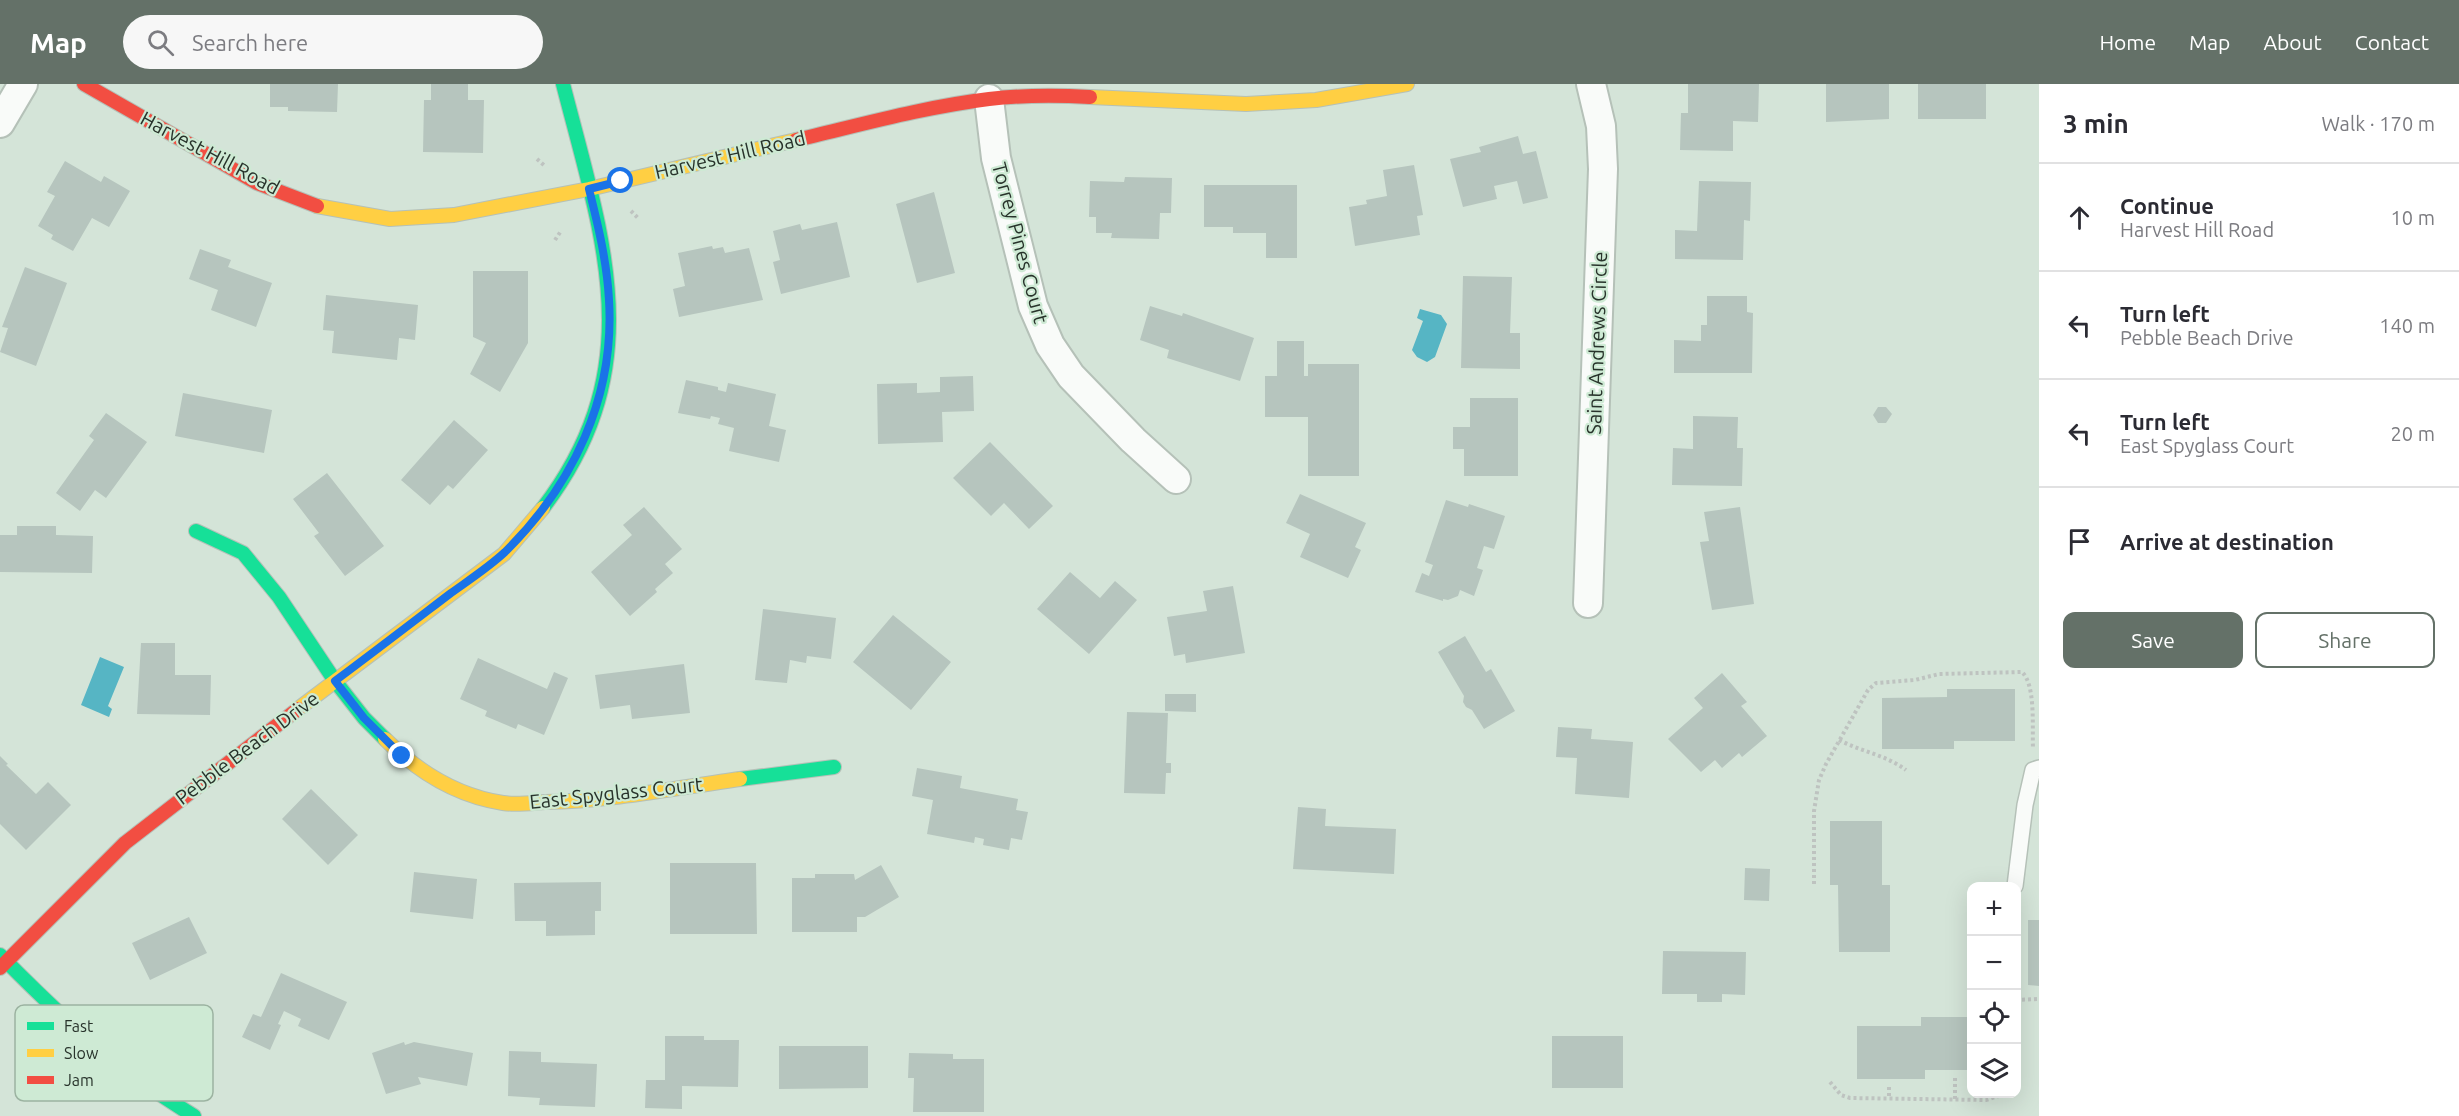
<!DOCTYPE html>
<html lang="en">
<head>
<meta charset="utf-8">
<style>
  :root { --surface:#fff; --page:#f7f7f7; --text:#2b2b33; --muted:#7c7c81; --line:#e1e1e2; --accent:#647168 }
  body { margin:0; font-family:Ubuntu,sans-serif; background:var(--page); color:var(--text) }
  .controls { position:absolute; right:18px; bottom:18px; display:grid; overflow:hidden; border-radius:12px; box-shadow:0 6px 24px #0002 }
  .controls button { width:54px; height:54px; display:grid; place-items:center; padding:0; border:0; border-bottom:2px solid var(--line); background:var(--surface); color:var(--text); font:30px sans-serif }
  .stop { position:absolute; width:18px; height:18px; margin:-14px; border:4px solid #1a73e8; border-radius:50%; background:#fff }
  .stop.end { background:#1a73e8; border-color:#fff; box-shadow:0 2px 6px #0008 }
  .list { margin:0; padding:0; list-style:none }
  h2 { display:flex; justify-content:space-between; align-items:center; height:78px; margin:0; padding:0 24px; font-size:26px }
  h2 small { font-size:20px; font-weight:400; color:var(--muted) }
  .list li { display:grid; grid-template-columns:39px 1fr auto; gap:18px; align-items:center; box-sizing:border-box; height:108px; padding:0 24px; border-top:2px solid var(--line) }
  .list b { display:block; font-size:22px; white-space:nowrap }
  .list p { margin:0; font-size:20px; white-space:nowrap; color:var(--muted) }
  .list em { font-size:20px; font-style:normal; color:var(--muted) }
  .actions { display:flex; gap:12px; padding:18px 24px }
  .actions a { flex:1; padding:14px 0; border:2px solid var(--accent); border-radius:12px; text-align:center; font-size:21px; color:var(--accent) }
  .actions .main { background:var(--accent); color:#fff }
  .icon { flex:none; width:33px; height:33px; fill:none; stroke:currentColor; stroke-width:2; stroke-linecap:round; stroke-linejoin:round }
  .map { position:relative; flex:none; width:2039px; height:1032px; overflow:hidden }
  header { display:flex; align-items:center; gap:36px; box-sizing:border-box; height:84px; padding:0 30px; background:var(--accent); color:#fff }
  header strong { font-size:28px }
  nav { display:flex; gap:33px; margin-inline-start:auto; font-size:21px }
  .search { width:420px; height:54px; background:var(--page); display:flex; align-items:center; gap:15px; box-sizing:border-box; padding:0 21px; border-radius:33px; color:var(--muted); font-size:22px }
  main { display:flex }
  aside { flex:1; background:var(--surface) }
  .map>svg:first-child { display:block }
  .water { fill:#56b5c4 }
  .building { fill:#b6c5be }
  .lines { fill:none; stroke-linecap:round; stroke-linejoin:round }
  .lane-casing { stroke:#b5c1b8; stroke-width:18 }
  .street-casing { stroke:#b5c1b8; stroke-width:32 }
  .fast-casing { stroke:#b5c1b8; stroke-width:16 }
  .slow-casing { stroke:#b5c1b8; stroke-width:16 }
  .jam-casing { stroke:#b5c1b8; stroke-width:16 }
  .path { stroke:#bec3c0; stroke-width:4; stroke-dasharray:3 3; stroke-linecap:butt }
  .lane { stroke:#f9fbf9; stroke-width:15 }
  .street { stroke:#f9fbf9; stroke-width:28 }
  .fast { stroke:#16e098; stroke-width:14 }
  .slow { stroke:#ffcf43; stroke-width:14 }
  .jam { stroke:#f24e42; stroke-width:14 }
  .route { stroke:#1a73e8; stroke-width:8 }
  .labels { text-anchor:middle; stroke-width:4.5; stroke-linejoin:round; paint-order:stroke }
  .street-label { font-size:20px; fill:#28332b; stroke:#ceead4 }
  .key { fill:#ceead4; stroke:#9cb3a1; stroke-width:1.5 }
  .key-label { font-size:16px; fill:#28332b }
</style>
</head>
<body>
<header>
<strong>Map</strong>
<div class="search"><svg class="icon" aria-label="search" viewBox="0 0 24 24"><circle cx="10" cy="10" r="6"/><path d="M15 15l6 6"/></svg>Search here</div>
<nav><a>Home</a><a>Map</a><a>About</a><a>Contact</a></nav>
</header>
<main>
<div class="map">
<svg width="2039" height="1032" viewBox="0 0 2039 1032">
  <rect width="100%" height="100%" fill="#d4e4d8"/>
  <path class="water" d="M 1420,225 L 1441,231 L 1447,240 L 1435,273 L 1427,278 L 1417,273 L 1412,266 L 1423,237 L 1417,234 Z
    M 100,573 L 124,583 L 108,622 L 112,625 L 109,633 L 81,621 Z"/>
  <path class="building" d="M 270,0 L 338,0 L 337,28 L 288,27 L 288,23 L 270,23 Z
    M 431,0 L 468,0 L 468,16 L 484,16 L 483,69 L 423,68 L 424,16 L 431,16 Z
    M 1688,0 L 1759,0 L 1758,38 L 1733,37 L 1733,67 L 1680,66 L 1681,29 L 1688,29 Z
    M 1826,0 L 1889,0 L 1889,35 L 1826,38 Z
    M 1918,0 L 1986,0 L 1986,35 L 1918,35 Z
    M 1518,52 L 1523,70 L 1536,67 L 1548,114 L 1523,120 L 1517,97 L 1494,102 L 1497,115 L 1463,123 L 1450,75 L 1481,68 L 1479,63 Z
    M 65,77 L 101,98 L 104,92 L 130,107 L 109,143 L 92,134 L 73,167 L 51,155 L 53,151 L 38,142 L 55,112 L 47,108 Z
    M 1414,81 L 1423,131 L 1417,132 L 1420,151 L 1355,162 L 1349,123 L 1367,120 L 1366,116 L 1387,112 L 1383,86 Z
    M 1125,93 L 1172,94 L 1171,129 L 1160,129 L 1159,155 L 1111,154 L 1112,149 L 1096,149 L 1096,133 L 1089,133 L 1090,97 L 1124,98 Z
    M 1699,97 L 1751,98 L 1750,137 L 1744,136 L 1743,176 L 1675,175 L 1675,146 L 1697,147 Z
    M 1204,101 L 1297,101 L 1297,174 L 1266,174 L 1266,149 L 1233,149 L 1233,143 L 1204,143 Z
    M 934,108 L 955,189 L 917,199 L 896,120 Z
    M 837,138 L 850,193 L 781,210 L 773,178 L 780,176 L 773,147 L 800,140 L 802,146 Z
    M 712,162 L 713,165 L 723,163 L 725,169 L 749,164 L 763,216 L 679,233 L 673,205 L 685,202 L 678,169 Z
    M 200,165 L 231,176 L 228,183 L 272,199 L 256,243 L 211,226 L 218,206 L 189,195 Z
    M 25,183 L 67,199 L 36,282 L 0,268 L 8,244 L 2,243 Z
    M 473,187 L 528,187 L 528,259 L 500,308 L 470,290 L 486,259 L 473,253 Z
    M 1463,192 L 1512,193 L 1510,249 L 1520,249 L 1520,285 L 1461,284 Z
    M 326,211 L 418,221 L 415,256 L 399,254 L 397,276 L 332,269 L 334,247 L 323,246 Z
    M 1707,212 L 1747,212 L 1747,228 L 1753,229 L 1752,289 L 1674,289 L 1674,256 L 1701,257 L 1701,241 L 1707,241 Z
    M 1150,222 L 1182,232 L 1183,229 L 1254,254 L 1240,297 L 1167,274 L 1169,266 L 1140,256 Z
    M 1277,257 L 1304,257 L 1304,292 L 1308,292 L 1308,280 L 1359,280 L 1359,392 L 1308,392 L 1308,333 L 1265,333 L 1265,292 L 1277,292 Z
    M 973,292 L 974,327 L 942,328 L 943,358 L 878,360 L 877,300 L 917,299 L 917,309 L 940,308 L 940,293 Z
    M 686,296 L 718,303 L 718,306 L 726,308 L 728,299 L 776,310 L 769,342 L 786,346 L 779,378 L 729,367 L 734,344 L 718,340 L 720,334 L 711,332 L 710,335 L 678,329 Z
    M 183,309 L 272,326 L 264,369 L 175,352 Z
    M 1470,314 L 1518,314 L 1518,392 L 1464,392 L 1464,365 L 1453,365 L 1453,343 L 1470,343 Z
    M 1878,323 L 1886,323 L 1892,330 L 1886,339 L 1878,339 L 1873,331 Z
    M 106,329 L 147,358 L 106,414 L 95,406 L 80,427 L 56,409 L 94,356 L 89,352 Z
    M 1693,332 L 1738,333 L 1737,364 L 1743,364 L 1742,402 L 1672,401 L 1673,364 L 1693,365 Z
    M 454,336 L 488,366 L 453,405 L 448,401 L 430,421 L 401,396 Z
    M 990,358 L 1053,422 L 1029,445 L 1004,419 L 991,432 L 953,394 Z
    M 327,389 L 384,462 L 345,492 L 314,452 L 319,449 L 293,415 Z
    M 1300,410 L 1366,439 L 1355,463 L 1361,466 L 1348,494 L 1300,473 L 1310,450 L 1286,439 Z
    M 1446,416 L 1468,423 L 1469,420 L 1505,432 L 1494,465 L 1484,462 L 1477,484 L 1483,486 L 1474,512 L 1460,506 L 1458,512 L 1448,516 L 1443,515 L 1443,517 L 1415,508 L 1422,489 L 1429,492 L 1433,481 L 1425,478 Z
    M 644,423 L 682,465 L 665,480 L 673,489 L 655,505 L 657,508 L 630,532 L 591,488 L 632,451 L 623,441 Z
    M 1740,423 L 1754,520 L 1712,526 L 1700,458 L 1709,457 L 1704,428 Z
    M 17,442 L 56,442 L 56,451 L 93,452 L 92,489 L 0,488 L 0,451 L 17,451 Z
    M 1070,488 L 1100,514 L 1115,497 L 1137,516 L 1089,570 L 1037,525 Z
    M 1233,502 L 1245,569 L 1186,579 L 1185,570 L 1174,572 L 1167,533 L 1207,527 L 1203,507 Z
    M 763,525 L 836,534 L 831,575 L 807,572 L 806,579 L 790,576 L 787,599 L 755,596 Z
    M 893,531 L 951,578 L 911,626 L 853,578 Z
    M 1465,552 L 1486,588 L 1491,585 L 1515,627 L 1484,645 L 1472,626 L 1466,623 L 1463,618 L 1464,612 L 1438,568 Z
    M 141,559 L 175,559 L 175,591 L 211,591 L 210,631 L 137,630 Z
    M 478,574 L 547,605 L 554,588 L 568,594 L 544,651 L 518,640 L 516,645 L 485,632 L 487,627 L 460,615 Z
    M 684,580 L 690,629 L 632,635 L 630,621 L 600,625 L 595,591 Z
    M 1722,589 L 1747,618 L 1741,622 L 1767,652 L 1742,673 L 1739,669 L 1722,684 L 1715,676 L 1701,688 L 1668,655 L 1703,624 L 1694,614 Z
    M 1947,605 L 2015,605 L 2015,657 L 1954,657 L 1954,665 L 1882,665 L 1882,614 L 1947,613 Z
    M 1165,610 L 1196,610 L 1196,628 L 1165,627 Z
    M 1127,628 L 1168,629 L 1166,679 L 1171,679 L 1171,689 L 1166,689 L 1165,710 L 1124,709 Z
    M 1558,643 L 1592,645 L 1591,655 L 1633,658 L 1629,714 L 1575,710 L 1577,674 L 1556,673 Z
    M 0,672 L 8,680 L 6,681 L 36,710 L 48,698 L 71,721 L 26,766 L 0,740 Z
    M 917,684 L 962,692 L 960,704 L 1018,715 L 1016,726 L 1028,728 L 1022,756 L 1011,754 L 1009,766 L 983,761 L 984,755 L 975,753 L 974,759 L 927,750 L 933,716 L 912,712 Z
    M 311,705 L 358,751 L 328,781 L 282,735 Z
    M 1298,723 L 1326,725 L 1325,742 L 1396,745 L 1394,790 L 1293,785 Z
    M 1830,737 L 1882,737 L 1882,801 L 1890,801 L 1890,868 L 1839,868 L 1838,801 L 1830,801 Z
    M 670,779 L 756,779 L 757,850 L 670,850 Z
    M 881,781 L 899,813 L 865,833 L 857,833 L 857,848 L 792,848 L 792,794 L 815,794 L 815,790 L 854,790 L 855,796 Z
    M 1745,784 L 1770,785 L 1769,817 L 1744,816 Z
    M 414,788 L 477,795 L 473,835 L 410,828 Z
    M 601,798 L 601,827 L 595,827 L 595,851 L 546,852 L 546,837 L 515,837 L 514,799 Z
    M 189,833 L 207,869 L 150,896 L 132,859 Z
    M 2028,836 L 2039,836 L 2039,902 L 2028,901 Z
    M 1663,867 L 1746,868 L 1745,911 L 1722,910 L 1722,918 L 1697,918 L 1697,910 L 1662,910 Z
    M 281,889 L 347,918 L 329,956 L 298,942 L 301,935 L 284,927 L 278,940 L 281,941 L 270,966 L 242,953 L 253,930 L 261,933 Z
    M 1921,933 L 1972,933 L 1972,986 L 1925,986 L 1925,995 L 1857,995 L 1857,942 L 1921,942 Z
    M 665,952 L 704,952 L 704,956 L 739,956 L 738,1003 L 682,1002 L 682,1025 L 645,1024 L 646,996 L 665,996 Z
    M 1552,952 L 1623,952 L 1623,1004 L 1552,1004 Z
    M 404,958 L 405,961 L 414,958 L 473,969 L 467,1002 L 418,993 L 421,1000 L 386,1010 L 372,969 Z
    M 779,962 L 868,962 L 868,1004 L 779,1005 Z
    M 509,967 L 541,968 L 541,978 L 597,980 L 595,1023 L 539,1021 L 540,1014 L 508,1012 Z
    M 909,969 L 953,970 L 953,975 L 984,975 L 984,1028 L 913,1028 L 914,994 L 908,994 Z"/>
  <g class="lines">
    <defs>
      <path id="lane" d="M 2015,802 L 2025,721 L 2033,686 L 2039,684"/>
      <path id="street" d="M 989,15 L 996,74 L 1033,222 L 1050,261 L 1071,292 L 1133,356 L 1176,395
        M 0,39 L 23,0
        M 1588,519 L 1603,85 L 1601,42 L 1591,0"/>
      <path id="fast" d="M 543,424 C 651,282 603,156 563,0
        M 196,447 L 243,469 L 279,513 L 335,597 L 364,634 L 385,655
        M 740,695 L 834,683
        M 0,871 C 60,932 120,988 194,1032"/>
      <path id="slow" d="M 1090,13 L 1246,20 L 1316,16 L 1407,0
        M 317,122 L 390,135 L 454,131 L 589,105 L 796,56
        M 298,625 L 504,470 L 543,424
        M 385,655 C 418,688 457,712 503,719 C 516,721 531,719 545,718 C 610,717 676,704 740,695"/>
      <path id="jam" d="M 84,0 L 257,99 L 317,122
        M 796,56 C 860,41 924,23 989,15 C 1023,11 1057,11 1090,13
        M 0,884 L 125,759 L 298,625"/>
    </defs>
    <use href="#lane" class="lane-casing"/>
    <use href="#street" class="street-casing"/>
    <use href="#fast" class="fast-casing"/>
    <use href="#slow" class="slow-casing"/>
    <use href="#jam" class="jam-casing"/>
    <path class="path" d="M 537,75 L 545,82
      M 631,127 L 639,135
      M 555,156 L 561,147
      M 1839,656 C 1862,668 1886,671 1906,686
      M 1814,800 L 1814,727 L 1819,696 L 1826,680 L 1868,606 L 1876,599 L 1915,596 L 1939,590 L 2022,588 C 2036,601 2032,645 2033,664
      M 2016,916 L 2039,915
      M 2016,964 L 2019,977 L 2016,991
      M 1830,998 L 1841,1011 L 1850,1014 L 1986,1016 L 2005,1010
      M 1889,1003 L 1889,1015
      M 1955,1015 L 1955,993"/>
    <use href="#lane" class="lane"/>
    <use href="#street" class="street"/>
    <use href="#fast" class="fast"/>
    <use href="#slow" class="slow"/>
    <use href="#jam" class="jam"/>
  </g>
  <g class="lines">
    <path class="route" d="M 402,672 L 364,634 L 335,597 C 374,568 413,538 451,509 C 469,496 489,483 505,468 C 573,401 615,313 609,216 C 607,178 598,141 589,105 L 621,97"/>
  </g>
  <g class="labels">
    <g class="street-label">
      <text transform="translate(210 69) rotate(28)" y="7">Harvest Hill Road</text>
      <text transform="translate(730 71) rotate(-13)" y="7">Harvest Hill Road</text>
      <text transform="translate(1020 159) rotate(75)" y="7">Torrey Pines Court</text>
      <text transform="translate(1597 259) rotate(-88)" y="7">Saint Andrews Circle</text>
      <text transform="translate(247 664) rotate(-37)" y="7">Pebble Beach Drive</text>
      <text transform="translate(616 709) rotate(-6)" y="7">East Spyglass Court</text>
    </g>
  </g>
  <rect x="15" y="921" width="198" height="96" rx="9" class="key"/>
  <rect x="27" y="938" width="27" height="8" fill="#16e098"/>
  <rect x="27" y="965" width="27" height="8" fill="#ffcf43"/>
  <rect x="27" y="992" width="27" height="8" fill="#f24e42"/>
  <g class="key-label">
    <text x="64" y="948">Fast</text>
    <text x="64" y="975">Slow</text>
    <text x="64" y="1002">Jam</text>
  </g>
</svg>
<div class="controls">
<button>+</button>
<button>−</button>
<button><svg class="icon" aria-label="locate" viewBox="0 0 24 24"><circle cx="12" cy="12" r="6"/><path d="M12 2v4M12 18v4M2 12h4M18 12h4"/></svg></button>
<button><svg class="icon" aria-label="layers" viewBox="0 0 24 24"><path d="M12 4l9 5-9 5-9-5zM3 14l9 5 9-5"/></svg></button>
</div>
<div class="stop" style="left:621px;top:97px"></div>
<div class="stop end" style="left:402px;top:672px"></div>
</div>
<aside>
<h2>3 min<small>Walk · 170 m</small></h2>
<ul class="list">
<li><svg class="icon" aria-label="ahead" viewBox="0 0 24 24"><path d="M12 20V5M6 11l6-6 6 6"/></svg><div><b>Continue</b><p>Harvest Hill Road</p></div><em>10 m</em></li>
<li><svg class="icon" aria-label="left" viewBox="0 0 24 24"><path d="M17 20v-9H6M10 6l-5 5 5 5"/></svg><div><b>Turn left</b><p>Pebble Beach Drive</p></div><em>140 m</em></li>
<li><svg class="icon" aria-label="left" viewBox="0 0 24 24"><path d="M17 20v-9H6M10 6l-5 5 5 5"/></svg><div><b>Turn left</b><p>East Spyglass Court</p></div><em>20 m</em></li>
<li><svg class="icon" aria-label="arrive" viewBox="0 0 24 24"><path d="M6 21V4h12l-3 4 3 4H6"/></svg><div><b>Arrive at destination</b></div></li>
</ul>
<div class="actions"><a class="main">Save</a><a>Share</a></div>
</aside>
</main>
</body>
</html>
